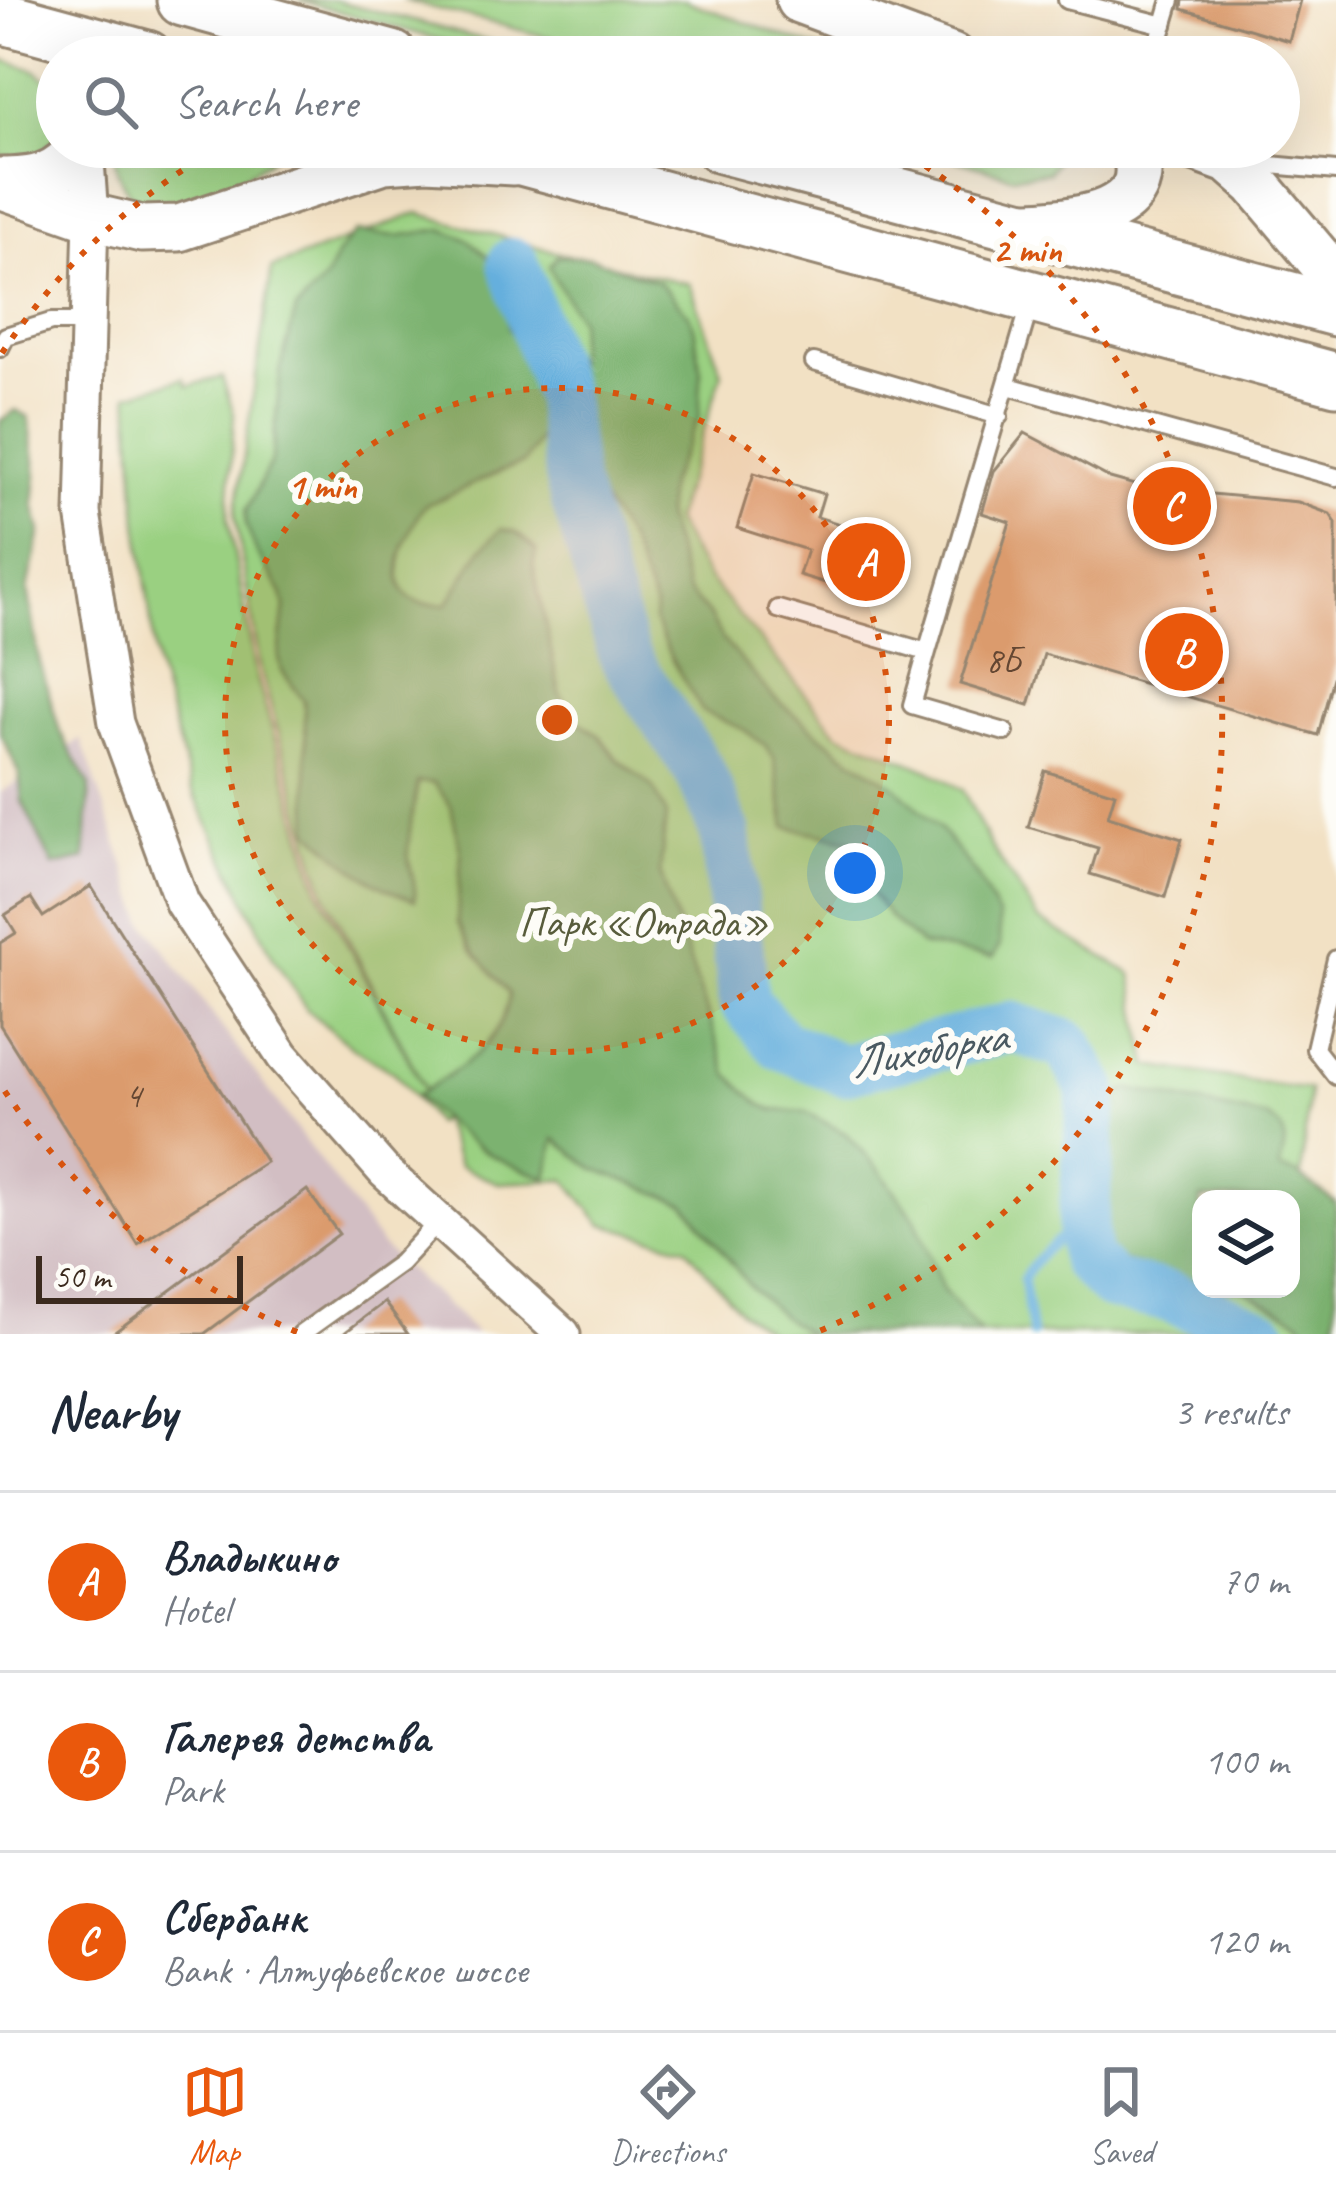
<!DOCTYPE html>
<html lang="en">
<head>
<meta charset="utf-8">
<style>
  :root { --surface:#fff; --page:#f2f2f3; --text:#1f2937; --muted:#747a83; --line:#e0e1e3; --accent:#ea580c }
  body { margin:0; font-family:Caveat,sans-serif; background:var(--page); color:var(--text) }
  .controls { position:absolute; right:36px; bottom:36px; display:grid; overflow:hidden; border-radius:24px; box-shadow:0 12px 48px #0002 }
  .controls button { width:108px; height:108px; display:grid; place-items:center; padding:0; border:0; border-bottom:3px solid var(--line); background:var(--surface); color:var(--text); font:60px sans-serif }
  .scale { position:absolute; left:36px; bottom:30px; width:207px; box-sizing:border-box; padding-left:12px; border:6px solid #3b2a1e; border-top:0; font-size:33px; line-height:42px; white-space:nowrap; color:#3b2a1e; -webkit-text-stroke:9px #fdfcf7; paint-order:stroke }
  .you { position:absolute; left:855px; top:873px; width:42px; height:42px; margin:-30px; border:9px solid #fff; border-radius:50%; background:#1a73e8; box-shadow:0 0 0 18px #1a73e833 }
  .badge { display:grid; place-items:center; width:78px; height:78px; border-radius:50%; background:var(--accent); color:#fff; font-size:39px; font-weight:700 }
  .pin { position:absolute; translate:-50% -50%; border:6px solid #fff; box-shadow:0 3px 12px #0006 }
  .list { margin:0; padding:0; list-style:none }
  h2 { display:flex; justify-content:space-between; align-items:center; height:156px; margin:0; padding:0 48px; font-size:51px }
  h2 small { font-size:39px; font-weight:400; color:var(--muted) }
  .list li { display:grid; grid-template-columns:78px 1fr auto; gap:36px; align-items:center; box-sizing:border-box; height:180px; padding:0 48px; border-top:3px solid var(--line) }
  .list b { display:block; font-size:45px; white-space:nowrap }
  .list p { margin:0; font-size:39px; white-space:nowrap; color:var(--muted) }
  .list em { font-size:39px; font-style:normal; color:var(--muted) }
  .icon { flex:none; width:66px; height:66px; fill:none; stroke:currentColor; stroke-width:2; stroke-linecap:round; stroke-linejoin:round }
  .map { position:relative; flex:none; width:1336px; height:1334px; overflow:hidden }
  .search { position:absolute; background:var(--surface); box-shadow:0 12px 48px #0002; left:36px; right:36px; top:36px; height:132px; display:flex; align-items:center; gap:30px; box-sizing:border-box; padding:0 42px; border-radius:66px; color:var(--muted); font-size:45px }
  .sheet { height:696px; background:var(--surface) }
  nav { display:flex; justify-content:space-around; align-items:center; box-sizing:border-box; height:168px; border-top:3px solid var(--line); background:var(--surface); font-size:33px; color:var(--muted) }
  nav a { display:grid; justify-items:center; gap:6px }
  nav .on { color:var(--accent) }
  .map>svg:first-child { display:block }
  .industrial { fill:#d2bec3 }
  .green { fill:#9ad081; stroke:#6a7d50; stroke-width:3; fill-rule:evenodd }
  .forest { fill:#7bb26f; stroke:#5b6e46; stroke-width:3 }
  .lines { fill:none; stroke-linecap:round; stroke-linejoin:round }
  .stream { stroke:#65afdd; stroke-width:9 }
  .river { stroke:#65afdd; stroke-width:51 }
  .building { fill:#db9b6d }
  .service-casing { stroke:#968671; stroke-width:22 }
  .minor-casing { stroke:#968671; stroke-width:39 }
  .secondary-casing { stroke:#968671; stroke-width:51 }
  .primary-casing { stroke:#968671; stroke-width:57 }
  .service { stroke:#fff; stroke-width:16 }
  .minor { stroke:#fff; stroke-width:33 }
  .secondary { stroke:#fff; stroke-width:45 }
  .primary { stroke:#fff; stroke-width:51 }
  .ring { fill:none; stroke:#d7540e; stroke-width:6; stroke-dasharray:6 12 }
  .labels { text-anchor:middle; stroke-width:12; stroke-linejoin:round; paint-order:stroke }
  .number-label { font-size:36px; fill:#634632 }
  .park-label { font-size:42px; fill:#585c3c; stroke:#fdfcf7 }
  .water-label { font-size:45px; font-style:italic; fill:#4a5961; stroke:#fdfcf7 }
  .centre { fill:#d7540e; stroke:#fdfcf7; stroke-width:6 }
  .ring-label { font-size:36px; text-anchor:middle; font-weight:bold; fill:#d7540e; stroke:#fdfcf7; stroke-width:12; stroke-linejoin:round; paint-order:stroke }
</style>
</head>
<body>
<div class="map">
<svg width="1336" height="1334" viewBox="0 0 1336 1334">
  <rect width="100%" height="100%" fill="#fdfcf7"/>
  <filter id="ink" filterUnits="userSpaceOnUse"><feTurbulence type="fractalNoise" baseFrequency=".00833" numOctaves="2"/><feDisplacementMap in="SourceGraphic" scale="24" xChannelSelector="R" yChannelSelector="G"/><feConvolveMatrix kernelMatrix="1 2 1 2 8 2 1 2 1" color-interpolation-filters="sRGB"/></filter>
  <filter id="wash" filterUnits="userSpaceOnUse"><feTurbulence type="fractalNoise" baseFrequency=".004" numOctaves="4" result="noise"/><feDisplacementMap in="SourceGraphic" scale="48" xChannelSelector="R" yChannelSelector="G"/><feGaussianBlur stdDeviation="2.7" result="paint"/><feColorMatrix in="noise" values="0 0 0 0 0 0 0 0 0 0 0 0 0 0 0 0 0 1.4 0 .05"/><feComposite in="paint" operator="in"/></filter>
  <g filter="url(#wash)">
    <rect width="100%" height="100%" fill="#f2e1c4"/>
    <path class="industrial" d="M 81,739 L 144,921 L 383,1247 L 477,1334 L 0,1334 L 0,793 Z"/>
    <path class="green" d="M 299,0 L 333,0 L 550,57 L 500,57 Z
      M 403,0 L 684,0 L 840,57 L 625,57 Z
      M 0,59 L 35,70 L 55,85 L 57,137 L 37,156 L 0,157 Z
      M 114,147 L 282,147 C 264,170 183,213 153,207 C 126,202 114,171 114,147 Z
      M 914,147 L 1057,147 L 1059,156 L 1049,172 L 1011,176 Z
      M 418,213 L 574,257 L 690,284 L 722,373 L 674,521 L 706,576 L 838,733 L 929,770 L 963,790 L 990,845 L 1039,920 L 1132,974 L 1148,1066 L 1309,1090 L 1299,1200 L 1336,1334 L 773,1334 L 741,1312 L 686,1247 L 602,1224 L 566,1180 L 498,1183 L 459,1166 L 441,1120 L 435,1123 L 395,1073 L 352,1047 L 307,1010 L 273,957 L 191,788 L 157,668 L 138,522 L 129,394 L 184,378 L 187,386 L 222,377 L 234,414 L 228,518 L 256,674 L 319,891 L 440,1119 L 324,891 L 261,671 L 235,516 L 272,268 ZM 1201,1199 L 1291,1199 L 1291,1289 L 1201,1289 Z"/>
    <path class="forest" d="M 442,229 L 469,240 L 502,269 L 509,329 L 535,363 L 542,434 L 524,463 C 489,473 460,493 425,505 C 410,525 380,586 417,602 C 424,605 438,604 447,604 L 481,550 L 501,529 L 515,532 L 537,550 L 533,565 L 560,694 L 576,719 L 600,736 L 617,759 L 653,787 L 666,814 L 660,873 L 728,1074 L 760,1104 L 773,1110 L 806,1112 L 848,1135 L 879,1169 L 915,1219 L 943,1290 L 981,1334 L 810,1334 L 788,1321 L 751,1288 L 686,1204 L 593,1168 L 555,1139 L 547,1178 C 484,1157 464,1140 416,1096 C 455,1070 504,1046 509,994 L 472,949 L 457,923 L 461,854 L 451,806 L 434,783 L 418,782 C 414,805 409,828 408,851 C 408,868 417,883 415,900 C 371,886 344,862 310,830 L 304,701 L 282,671 L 279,658 L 285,607 L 282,593 L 257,553 L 246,525 L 246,511 L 272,460 L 281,367 L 296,310 L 325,280 L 338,253 L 356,232 L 398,236 Z
      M 557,256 L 590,257 L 659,282 L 688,314 L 694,327 L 701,372 L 699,417 L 668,484 L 665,515 L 687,591 L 709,615 L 723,640 L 772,696 L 843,753 L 896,787 L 940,829 L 977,876 L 998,916 L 1000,945 L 993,958 L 921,945 L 889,917 L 862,881 L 872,855 L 849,840 L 786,827 L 774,758 L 766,746 L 743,729 L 703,712 L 673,662 L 654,621 L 655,607 L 628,541 L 580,467 L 578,438 L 581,423 L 575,364 L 579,320 L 549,267 Z
      M 16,410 L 29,417 L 37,475 L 34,504 L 41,531 L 28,589 L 39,660 L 60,732 L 90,786 L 85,859 L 53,866 L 22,801 L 19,772 L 0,733 L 0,421 Z
      M 1130,1089 L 1268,1118 C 1292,1132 1285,1145 1279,1169 L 1297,1174 L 1336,1203 L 1336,1334 L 1312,1334 L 1300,1320 L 1243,1289 L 1291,1289 L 1291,1199 L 1201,1199 L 1201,1282 L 1112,1258 L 1099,1233 L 1092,1204 L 1107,1105 L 1117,1094 Z"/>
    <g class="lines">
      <path class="stream" d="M 1032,1334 L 1023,1279 L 1037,1259 L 1057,1240 L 1083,1227"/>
      <path class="river" d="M 513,263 L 559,394 L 571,484 L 625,658 L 700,772 L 725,832 L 744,1002 L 780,1044 L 843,1070 L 1012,1027 L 1068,1045 L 1093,1090 L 1083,1227 L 1085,1259 L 1111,1284 L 1170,1297 L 1263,1334"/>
    </g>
    <g id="blocks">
      <path class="building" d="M 1183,0 L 1300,0 L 1289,41 L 1182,9 Z
        M 1025,433 L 1110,478 L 1146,488 L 1298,502 L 1330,514 L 1336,523 L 1336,666 L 1318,735 L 1044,654 L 1029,705 L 960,684 L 1010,522 L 982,513 L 994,471 Z
        M 754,473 L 824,494 L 817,517 L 892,540 L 874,598 L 799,575 L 807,550 L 737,528 Z
        M 1045,771 L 1115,793 L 1108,816 L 1182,839 L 1165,897 L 1090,874 L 1098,848 L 1028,827 Z
        M 91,886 L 266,1162 L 138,1244 L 0,1025 L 0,943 L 16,933 L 5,915 L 31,898 L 43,917 Z
        M 307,1190 L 339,1234 L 204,1334 L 112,1334 Z
        M 384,1302 L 408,1334 L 343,1334 Z"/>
    </g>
  </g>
  <g filter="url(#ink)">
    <use href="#blocks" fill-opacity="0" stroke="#968671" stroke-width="3"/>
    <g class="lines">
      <defs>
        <path id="service" d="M 1067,0 L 1164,25
          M 1154,57 L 1171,0
          M 1249,163 L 1336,171
          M 0,348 L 6,336 L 51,322 L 87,322
          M 814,362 L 999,416
          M 1008,386 L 1336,477
          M 778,609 L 927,652 L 1031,302
          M 927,652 L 912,705 L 1005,732
          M 1336,959 L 1315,1049 L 1336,1076
          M 301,1334 L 400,1263 L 437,1223"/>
        <path id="minor" d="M 86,147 L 91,217 L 83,513 L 116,723 L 182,903 L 283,1056 L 385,1172 L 563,1334"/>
        <path id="secondary" d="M 799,0 L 952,57
          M 1192,147 L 1230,161 L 1256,184 L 1336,279
          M 0,181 C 36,181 58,177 80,147
          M 0,185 L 91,217 L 142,229 L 179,228 L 384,160 L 427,157 L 513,162
          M 1029,224 C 1074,222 1160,215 1133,147"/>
        <path id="primary" d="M 183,0 L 392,57
          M 0,17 L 147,57
          M 477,147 L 1336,379
          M 721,147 L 1336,310"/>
      </defs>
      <use href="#service" class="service-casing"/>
      <use href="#minor" class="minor-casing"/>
      <use href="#secondary" class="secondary-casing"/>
      <use href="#primary" class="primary-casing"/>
      <use href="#service" class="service"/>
      <use href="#minor" class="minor"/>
      <use href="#secondary" class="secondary"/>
      <use href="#primary" class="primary"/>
    </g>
  </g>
  <circle cx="557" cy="720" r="332" fill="#d7540e" fill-opacity=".12"/>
  <g class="ring">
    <circle cx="557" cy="720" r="332"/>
    <path d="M297 1332A665 665 0 0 1 2 1087M2 353A665 665 0 0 1 219 147M511 57A665 665 0 0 1 603 57M895 147A665 665 0 0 1 817 1332"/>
  </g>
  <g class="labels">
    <g class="number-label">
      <text x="1003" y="672">8Б</text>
      <text x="133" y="1107">4</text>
    </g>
    <g class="park-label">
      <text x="644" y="936">Парк «Отрада»</text>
    </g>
    <g class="water-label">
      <text transform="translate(928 1048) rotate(-10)" y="16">Лихоборка</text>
    </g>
  </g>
  <circle cx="557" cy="720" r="18" class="centre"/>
  <g class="ring-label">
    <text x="1027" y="262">2 min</text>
    <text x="322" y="498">1 min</text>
  </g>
</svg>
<div class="controls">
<button><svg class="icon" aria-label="layers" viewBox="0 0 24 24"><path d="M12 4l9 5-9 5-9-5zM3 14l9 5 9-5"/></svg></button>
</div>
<div class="scale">50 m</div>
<div class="you"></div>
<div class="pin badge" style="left:866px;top:562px">A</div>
<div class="pin badge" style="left:1184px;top:652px">B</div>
<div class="pin badge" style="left:1172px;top:506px">C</div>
<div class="search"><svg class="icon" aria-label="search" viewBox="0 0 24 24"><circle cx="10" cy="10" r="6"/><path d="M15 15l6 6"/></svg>Search here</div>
</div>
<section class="sheet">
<h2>Nearby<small>3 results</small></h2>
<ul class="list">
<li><span class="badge">A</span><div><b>Владыкино</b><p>Hotel</p></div><em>70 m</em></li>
<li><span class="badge">B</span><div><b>Галерея детства</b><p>Park</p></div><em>100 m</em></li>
<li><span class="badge">C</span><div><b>Сбербанк</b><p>Bank · Алтуфьевское шоссе</p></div><em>120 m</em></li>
</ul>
</section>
<nav>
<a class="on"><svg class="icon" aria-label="map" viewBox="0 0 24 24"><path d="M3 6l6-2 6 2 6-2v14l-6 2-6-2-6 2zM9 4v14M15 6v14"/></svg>Map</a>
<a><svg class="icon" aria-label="directions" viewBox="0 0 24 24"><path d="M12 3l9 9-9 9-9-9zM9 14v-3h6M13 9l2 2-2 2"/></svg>Directions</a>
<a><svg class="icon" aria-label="saved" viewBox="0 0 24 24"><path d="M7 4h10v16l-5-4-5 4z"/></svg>Saved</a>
</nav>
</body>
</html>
